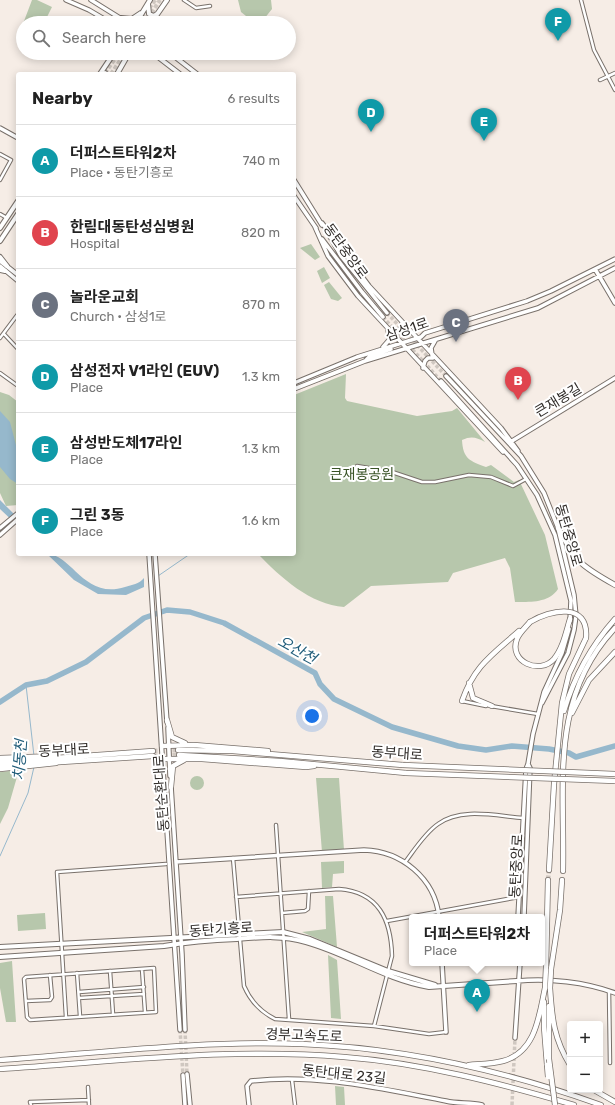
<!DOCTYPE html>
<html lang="en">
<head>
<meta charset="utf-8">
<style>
  :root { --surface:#fff; --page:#f6f6f6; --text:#222; --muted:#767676; --line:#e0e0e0; --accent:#111827 }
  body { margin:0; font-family:Rubik,"Noto Sans KR",sans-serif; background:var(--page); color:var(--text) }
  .controls { position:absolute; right:12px; bottom:12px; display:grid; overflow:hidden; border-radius:4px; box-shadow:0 2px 10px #0003 }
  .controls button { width:36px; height:36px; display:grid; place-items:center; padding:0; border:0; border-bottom:1px solid var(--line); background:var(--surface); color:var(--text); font:20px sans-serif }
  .you { position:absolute; left:312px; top:716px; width:14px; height:14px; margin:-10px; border:3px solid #fff; border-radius:50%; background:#1a73e8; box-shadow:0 0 0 6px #1a73e833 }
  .badge { display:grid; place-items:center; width:26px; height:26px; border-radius:50%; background:var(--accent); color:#fff; font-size:13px; font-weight:700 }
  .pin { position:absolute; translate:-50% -33px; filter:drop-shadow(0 1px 2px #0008) }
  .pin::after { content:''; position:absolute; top:21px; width:14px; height:12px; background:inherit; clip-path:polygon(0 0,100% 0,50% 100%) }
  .popup { position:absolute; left:409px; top:914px; width:136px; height:52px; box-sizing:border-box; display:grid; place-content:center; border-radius:4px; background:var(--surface); filter:drop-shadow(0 1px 3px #0005); font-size:13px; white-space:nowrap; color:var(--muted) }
  .popup b { font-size:15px; color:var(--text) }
  .popup::after { content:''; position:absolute; left:50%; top:100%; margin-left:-8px; border:8px solid transparent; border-top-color:var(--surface) }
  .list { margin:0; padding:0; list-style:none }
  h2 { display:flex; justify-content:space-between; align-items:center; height:52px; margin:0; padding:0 16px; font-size:17px }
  h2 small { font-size:13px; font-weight:400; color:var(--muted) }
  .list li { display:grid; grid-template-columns:26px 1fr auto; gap:12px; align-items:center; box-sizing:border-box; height:72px; padding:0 16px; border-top:1px solid var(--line) }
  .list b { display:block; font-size:15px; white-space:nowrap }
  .list p { margin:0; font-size:13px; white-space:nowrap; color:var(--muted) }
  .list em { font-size:13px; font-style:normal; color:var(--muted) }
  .icon { flex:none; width:22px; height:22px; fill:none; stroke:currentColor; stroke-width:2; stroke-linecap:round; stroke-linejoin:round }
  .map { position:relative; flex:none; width:615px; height:1105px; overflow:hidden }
  .search { position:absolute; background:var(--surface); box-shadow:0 2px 10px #0003; left:16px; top:16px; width:280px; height:44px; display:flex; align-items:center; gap:10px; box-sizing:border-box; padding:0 14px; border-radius:22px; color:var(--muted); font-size:15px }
  .panel { position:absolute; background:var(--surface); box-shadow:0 2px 10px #0003; left:16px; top:72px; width:280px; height:484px; border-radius:4px }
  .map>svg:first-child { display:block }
  .green { fill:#b7c7ac }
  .water { fill:#96b8cc }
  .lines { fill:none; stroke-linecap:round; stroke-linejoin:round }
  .stream { stroke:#96b8cc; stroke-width:1 }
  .river { stroke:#96b8cc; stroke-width:5.5 }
  .secondary-tunnel { stroke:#cfc7c0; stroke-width:3.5; stroke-dasharray:3.5 2; stroke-linecap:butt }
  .primary-tunnel { stroke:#cfc7c0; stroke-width:4; stroke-dasharray:4 2; stroke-linecap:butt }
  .highway-tunnel { stroke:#cfc7c0; stroke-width:4.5; stroke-dasharray:4.5 2; stroke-linecap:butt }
  .street-casing { stroke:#79716b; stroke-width:4.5 }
  .secondary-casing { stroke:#79716b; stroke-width:5.5 }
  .primary-casing { stroke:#79716b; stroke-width:6 }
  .highway-casing { stroke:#79716b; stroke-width:6 }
  .street { stroke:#fff; stroke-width:2.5 }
  .secondary { stroke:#fff; stroke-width:3.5 }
  .primary { stroke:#fff; stroke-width:4 }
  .highway { stroke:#fff; stroke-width:4.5 }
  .highway-bridge-casing { stroke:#79716b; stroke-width:6; stroke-linecap:butt }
  .highway-bridge { stroke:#fff; stroke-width:4.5 }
  .labels { text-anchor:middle; stroke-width:4; stroke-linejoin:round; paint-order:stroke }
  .street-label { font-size:14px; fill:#312d2a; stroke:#fff }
  .park-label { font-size:14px; fill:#395326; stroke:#fff }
  .water-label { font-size:15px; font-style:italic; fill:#215d7a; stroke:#fff }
</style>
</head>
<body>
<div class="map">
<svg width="615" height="1105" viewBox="0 0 615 1105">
  <rect width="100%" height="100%" fill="#f6ede6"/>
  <path class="green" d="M 32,0 L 37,0 L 52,7 L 44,23 L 23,23 L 23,30 L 21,29 Z
    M 238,0 L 271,0 L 272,9 L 264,19 L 251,20 L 241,12 Z
    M 311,244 L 320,257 L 315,260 L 300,248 Z
    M 324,267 L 330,278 L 322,283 L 317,271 Z
    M 329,282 L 342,298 L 338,301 L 331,299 L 324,285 Z
    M 346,374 L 345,398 L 347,401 L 417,416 L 452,411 L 457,408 L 485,442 C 476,437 471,436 462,440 C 463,459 470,461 486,467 L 491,465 L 514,482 L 519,480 L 545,535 L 558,589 C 549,603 530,602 515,602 L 510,568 L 505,558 L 453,573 L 448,582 L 371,586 L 344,607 C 311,605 280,577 258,554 L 294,554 L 294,395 Z
    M 0,392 L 9,395 L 18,402 L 18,505 L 6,506 L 0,493 Z
    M 19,770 L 8,808 L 0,824 L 0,772 Z
    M190 783a7 7 0 1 1 14 0a7 7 0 1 1-14 0Z
    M 316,778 L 339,778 L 344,850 L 322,852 Z
    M 344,861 L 344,873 L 333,874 L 332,887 L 322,888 L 321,862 Z
    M 325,896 L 333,896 L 337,947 L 302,932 L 326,929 Z
    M 45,913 L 46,929 L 18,931 L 17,915 Z
    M 328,955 L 337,960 L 341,1019 L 331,1018 Z
    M 12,961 L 16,1022 L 6,1022 L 0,988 L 0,963 Z
    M 335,1086 L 344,1087 L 345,1105 L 336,1105 Z"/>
  <path class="water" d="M 0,411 L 10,422 L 18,453 L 18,484 L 10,479 L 0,467 Z
    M 0,500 L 18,518 L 18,526 L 0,509 Z
    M 47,554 C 72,554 84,600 125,587 C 132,585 139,584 144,578 L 144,587 L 126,595 L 98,594 L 74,580 Z"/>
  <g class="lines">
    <path class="stream" d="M 158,576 L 190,554
      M 26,685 L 34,756
      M 0,856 L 28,793 L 34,767"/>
    <path class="river" d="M 0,702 L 26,685 L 47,681 L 86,662 L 144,618 L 167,610 L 190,612 L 224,623 L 315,673 L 320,684 L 334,699 L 392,727 L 458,746 L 486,750 L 512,746 L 549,749 L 569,753 L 576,757 L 615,746"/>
    <path class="secondary-tunnel" d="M 387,313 L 446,376
      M 383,317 L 441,381
      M 180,1030 L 183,1075
      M 185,1030 L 187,1074
      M 512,1105 L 515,1038"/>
    <path class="primary-tunnel" d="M 139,23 L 155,0
      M 145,23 L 160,0
      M 105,73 L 119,53
      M 111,74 L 125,53"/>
    <path class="highway-tunnel" d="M 153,751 L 178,750
      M 153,756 L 179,755
      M 548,880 L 549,870"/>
    <defs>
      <path id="street" d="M 184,0 L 196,8 L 210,6
        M 581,0 L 594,50 L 615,90
        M 600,80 L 615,73
        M 0,154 L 11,160 L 0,180
        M 0,214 L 7,218
        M 4,334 L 18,349
        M 0,338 L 18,314
        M 0,373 L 18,386
        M 357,466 L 392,472 L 422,482 L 435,482 L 469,475 L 491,477 L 513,486 L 526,479
        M 462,701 L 486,706
        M 491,706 L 538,714
        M 276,825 L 289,1019
        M 233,858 L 244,986 C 250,1000 261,1012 275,1019 L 374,1026 L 429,1034 L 446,1032
        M 406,861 C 415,849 425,833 438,824 C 461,807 496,816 523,818
        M 236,897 L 339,889 C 379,892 391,920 392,956 L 374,1026
        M 282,913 L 305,911 L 308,909 L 309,891
        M 387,921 L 519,897
        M 154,968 L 156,1012 L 30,1020 L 27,1017 L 24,979 L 26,977 Z
        M 142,969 L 145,1012
        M 110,971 L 113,1014
        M 77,973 L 80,1016
        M 609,991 L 610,1063
        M 79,992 L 144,987
        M 79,998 L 144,994
        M 26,1001 L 50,1000 L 52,997 L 50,975
        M 66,1017 L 57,872 L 166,864
        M 292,1080 L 295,1105
        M 88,1087 L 89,1105
        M 31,1105 L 30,1102 L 89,1100"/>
      <path id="secondary" d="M 66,0 L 89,10 L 111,23
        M 91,0 L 128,23
        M 170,53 L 197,74
        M 154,54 L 180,74
        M 0,128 L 18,138
        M 294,180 L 322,225
        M 294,196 L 316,228
        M 322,223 L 369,286 L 501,428 L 518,451
        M 315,227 L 328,256 L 358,296 L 503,452
        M 329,235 L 341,256 L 387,313
        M 322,239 L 362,292 L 383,317
        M 0,261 L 18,275
        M 0,266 L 18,281
        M 595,269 L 615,303
        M 390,330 L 396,331 L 400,329 L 402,323
        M 383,347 L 390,339 L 388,330
        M 432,355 L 431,348 L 435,341
        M 366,360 L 370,356 L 391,349 L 389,347
        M 423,368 L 425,361 L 428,358 L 433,358
        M 446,376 L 521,456 L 544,493 L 558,528 L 574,595 L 576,616 L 574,630 L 568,653 L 542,703
        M 441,381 L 517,465 L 537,495 L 555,535 L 571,601 L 570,621
        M 294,383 L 357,357 L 421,337 L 425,333 L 527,301 L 551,291 L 615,259
        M 294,389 L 365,361 L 538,308 L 615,268
        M 512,441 L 615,378
        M 0,528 L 18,513
        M 0,535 L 18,519
        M 149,554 L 180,1030
        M 155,554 L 167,722
        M 168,728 L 170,776
        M 171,786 L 182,954 L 185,1030
        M 176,862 L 364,850 C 401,851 435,878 439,917
        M 518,917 L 526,769 L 528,764 L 533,734 L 544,692 L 562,653 L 569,629
        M 524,917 L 530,768 L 528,764
        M 442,963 L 446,1032
        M 517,981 C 549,978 585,982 615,993
        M 515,1038 L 520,963
        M 187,1074 L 190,1105
        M 183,1075 L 185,1105
        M 249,1105 L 247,1086 L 251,1081 C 316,1073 382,1089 446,1101 C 458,1104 470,1102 482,1105"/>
      <path id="primary" d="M 148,4 L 149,14 L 154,16 L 157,14
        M 121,18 L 132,19 L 141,13
        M 136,23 L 150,0
        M 151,23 L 167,0
        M 149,53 L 155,55
        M 100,74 L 114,53
        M 105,74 L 105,73
        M 117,74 L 129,53
        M 0,228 L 18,201
        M 0,241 L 18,214
        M 0,257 L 7,266
        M 0,270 L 5,271
        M 0,947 L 283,932 L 310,939 L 388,971 L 435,985
        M 0,957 L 164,946 C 188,942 212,940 237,939 C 261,937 282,935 306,942 C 349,954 384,979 429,987 L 517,981"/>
      <path id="highway" d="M 558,528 C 577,563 581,566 615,585
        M 530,622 C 525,628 519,633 517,639 C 508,662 540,675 554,659 C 563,648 566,632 570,619
        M 469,683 L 473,698 L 492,706
        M 462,701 C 474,666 492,655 519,631
        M 564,711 C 574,677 591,646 615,619
        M 572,713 L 589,680 L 615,652
        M 167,720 L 172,737 L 185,743
        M 162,746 L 194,745 L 268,751
        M 178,750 L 233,751 L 403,765
        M 179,755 L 280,761 L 406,773
        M 0,758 L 57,756
        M 163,759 L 202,759 L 306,767 L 314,766
        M 0,762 L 153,751
        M 0,766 L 153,756
        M 0,769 L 56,763
        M 171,787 L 173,766 L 184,760
        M 549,870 L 554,784 L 562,703 L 569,674 L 586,638
        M 563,871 C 565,784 549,698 615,628
        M 546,967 L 548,880
        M 551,969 L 560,910 L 562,880
        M 550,988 C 552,1019 554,1039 570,1065
        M 544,1002 L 544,1027 L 547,1065
        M 549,1006 L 549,1059
        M 0,1060 C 100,1053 202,1040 302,1044 C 404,1048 506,1071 601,1105
        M 469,1065 C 480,1064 492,1064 503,1061 C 536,1052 539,1016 545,988
        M 0,1069 C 114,1062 229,1047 344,1057 C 422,1063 499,1083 574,1105
        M 594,1090 L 615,1102"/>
    </defs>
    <use href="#street" class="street-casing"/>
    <use href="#secondary" class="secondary-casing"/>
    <use href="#primary" class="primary-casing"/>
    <use href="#highway" class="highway-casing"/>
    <use href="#street" class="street"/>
    <use href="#secondary" class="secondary"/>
    <use href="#primary" class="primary"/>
    <use href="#highway" class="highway"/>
    <defs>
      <path id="highway-bridge" d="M 530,622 C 550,610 589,601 586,638
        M 403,765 L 615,774
        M 406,773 L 615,781
        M 545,988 L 546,967
        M 550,988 L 551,969
        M 549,1059 L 555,1105
        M 547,1065 L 548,1077"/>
    </defs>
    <use href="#highway-bridge" class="highway-bridge-casing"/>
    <use href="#highway-bridge" class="highway-bridge"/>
  </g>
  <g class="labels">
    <g class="street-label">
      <text transform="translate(346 251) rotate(54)" y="5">동탄중앙로</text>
      <text transform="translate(407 329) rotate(-19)" y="5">삼성1로</text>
      <text transform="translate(558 400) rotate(-31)" y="5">큰재봉길</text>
      <text transform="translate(569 535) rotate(74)" y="5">동탄중앙로</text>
      <text transform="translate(64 750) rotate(-3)" y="5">동부대로</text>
      <text transform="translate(397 753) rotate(4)" y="5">동부대로</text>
      <text transform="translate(161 793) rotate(-94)" y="5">동탄순환대로</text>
      <text transform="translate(516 866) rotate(-87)" y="5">동탄중앙로</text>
      <text transform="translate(221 929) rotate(-4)" y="5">동탄기흥로</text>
      <text transform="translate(304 1035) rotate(2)" y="5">경부고속도로</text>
      <text transform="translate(344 1074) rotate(6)" y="5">동탄대로 23길</text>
    </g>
    <g class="park-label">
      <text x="362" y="479">큰재봉공원</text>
    </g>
    <g class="water-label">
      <text transform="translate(297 650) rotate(29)" y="5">오산천</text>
      <text transform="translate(20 760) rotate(-86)" y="5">치동천</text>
    </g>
  </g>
</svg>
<div class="controls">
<button>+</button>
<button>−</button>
</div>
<div class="you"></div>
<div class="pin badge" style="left:477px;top:1012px;background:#0f9aa8">A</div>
<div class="popup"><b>더퍼스트타워2차</b>Place</div>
<div class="pin badge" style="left:518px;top:400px;background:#e0444e">B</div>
<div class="pin badge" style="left:456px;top:342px;background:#6b7280">C</div>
<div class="pin badge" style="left:371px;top:132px;background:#0f9aa8">D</div>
<div class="pin badge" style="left:484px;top:141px;background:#0f9aa8">E</div>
<div class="pin badge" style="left:558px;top:41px;background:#0f9aa8">F</div>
<div class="search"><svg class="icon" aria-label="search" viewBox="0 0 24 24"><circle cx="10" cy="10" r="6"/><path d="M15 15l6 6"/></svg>Search here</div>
<section class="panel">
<h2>Nearby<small>6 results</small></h2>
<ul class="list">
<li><span class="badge" style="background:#0f9aa8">A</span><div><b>더퍼스트타워2차</b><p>Place · 동탄기흥로</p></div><em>740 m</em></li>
<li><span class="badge" style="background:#e0444e">B</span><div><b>한림대동탄성심병원</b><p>Hospital</p></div><em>820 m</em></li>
<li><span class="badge" style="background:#6b7280">C</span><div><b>놀라운교회</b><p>Church · 삼성1로</p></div><em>870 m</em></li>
<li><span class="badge" style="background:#0f9aa8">D</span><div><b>삼성전자 V1라인 (EUV)</b><p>Place</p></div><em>1.3 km</em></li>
<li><span class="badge" style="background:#0f9aa8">E</span><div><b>삼성반도체17라인</b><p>Place</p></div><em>1.3 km</em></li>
<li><span class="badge" style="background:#0f9aa8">F</span><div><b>그린 3동</b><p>Place</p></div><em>1.6 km</em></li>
</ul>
</section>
</div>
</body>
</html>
